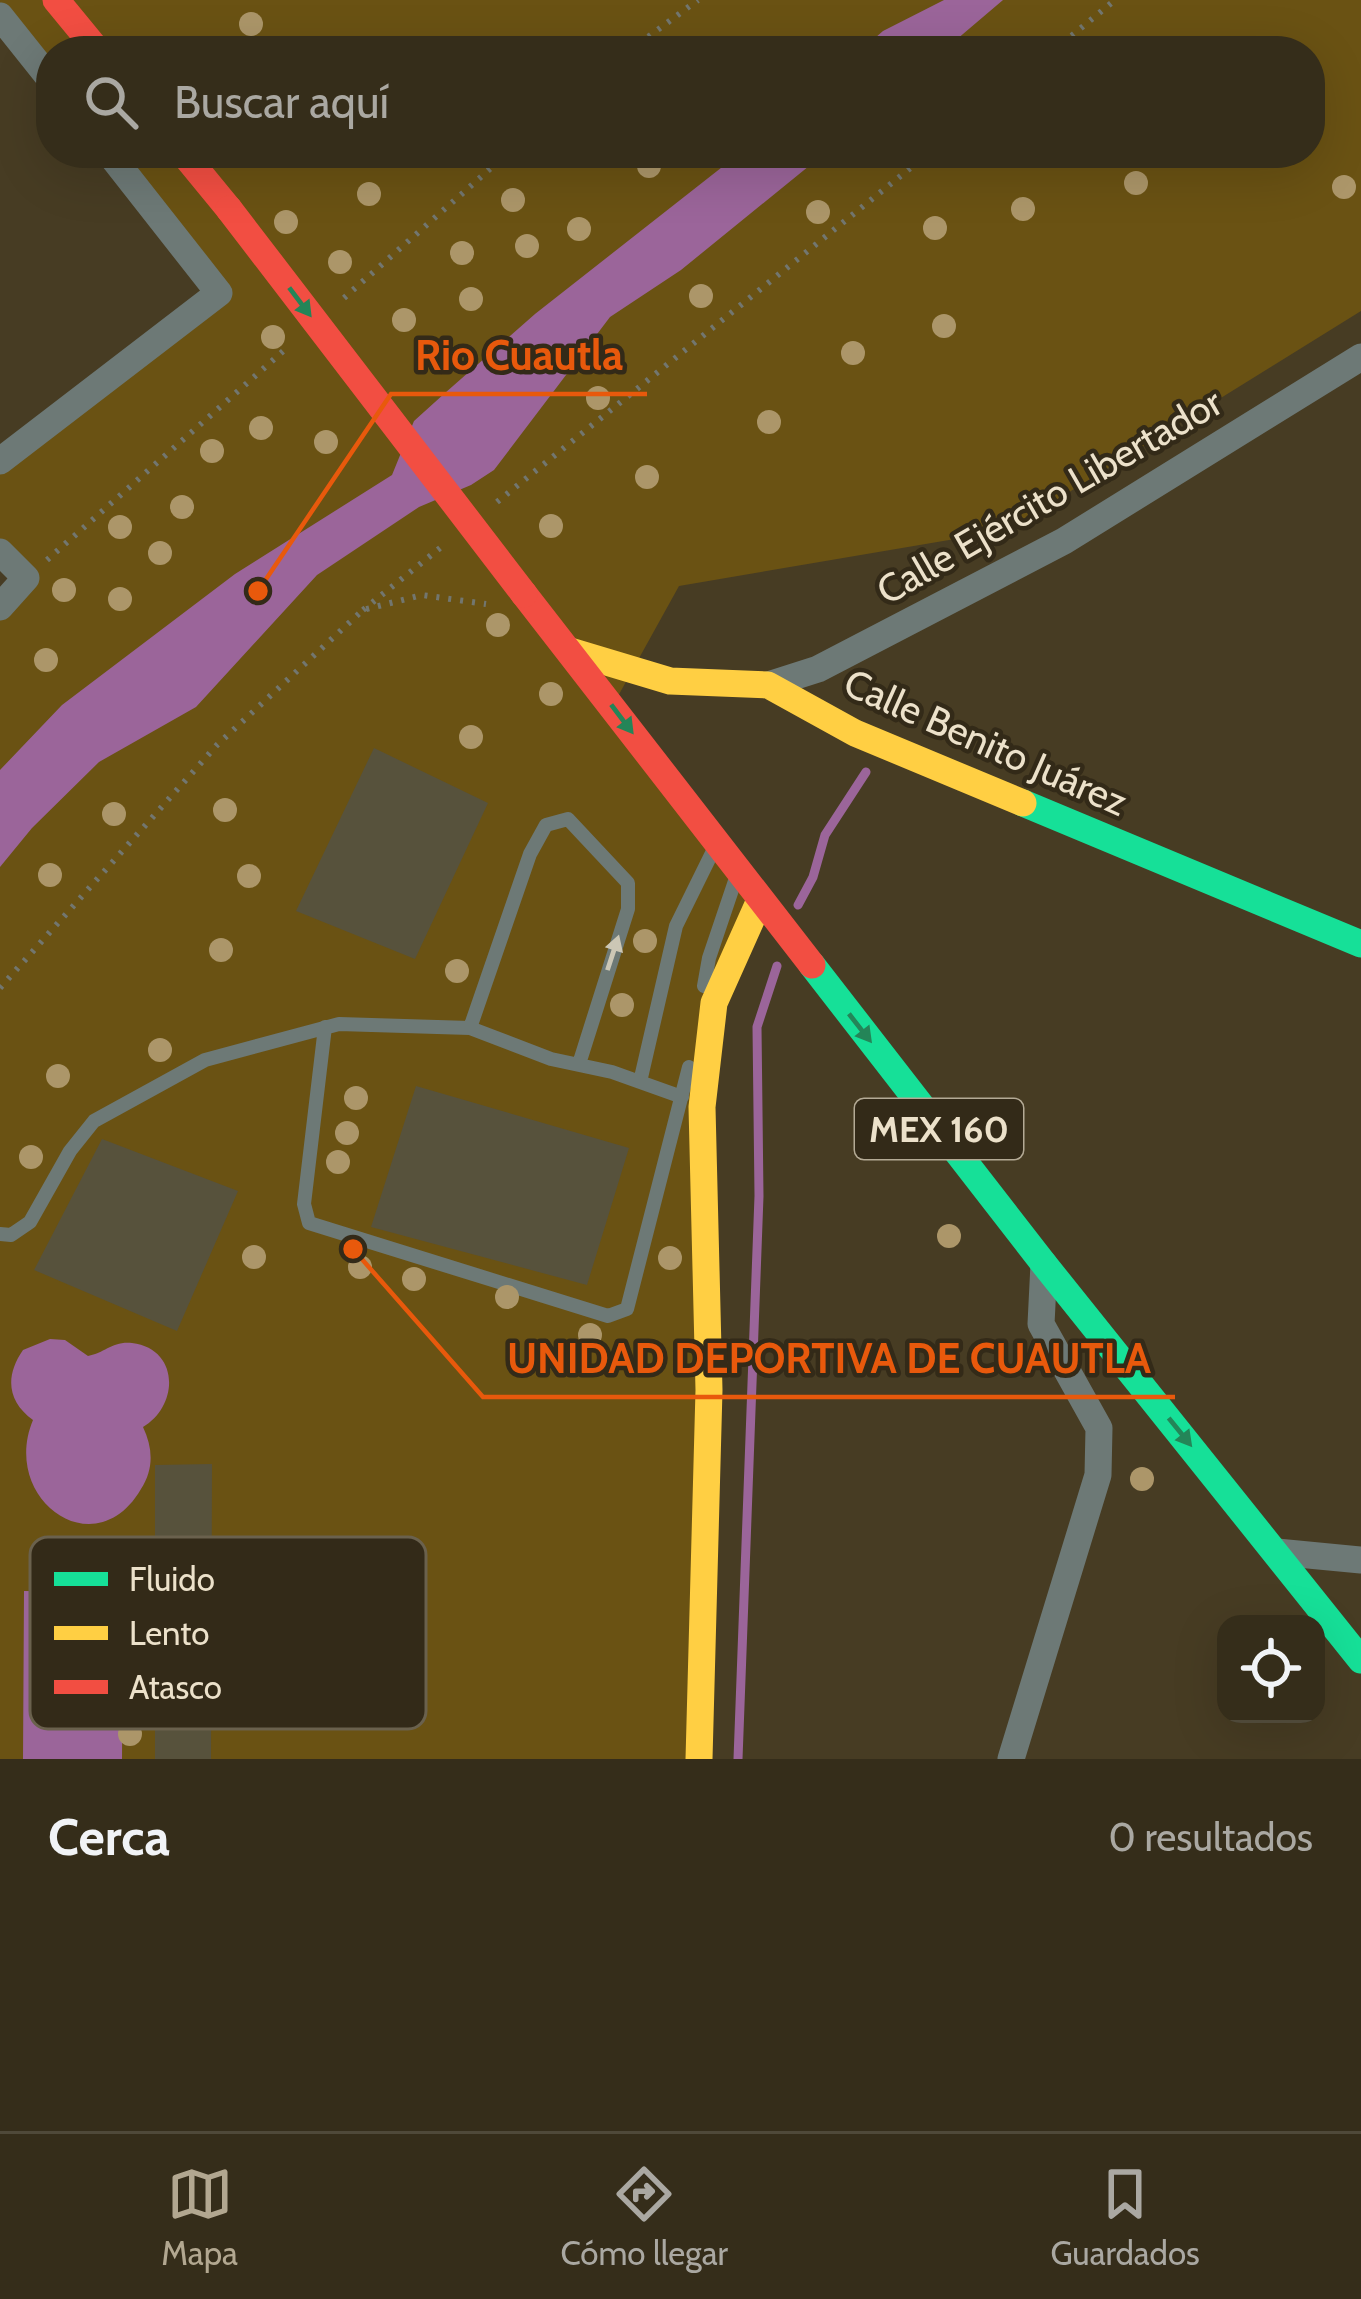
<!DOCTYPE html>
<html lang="es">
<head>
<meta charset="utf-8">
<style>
  :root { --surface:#352d1a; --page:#403927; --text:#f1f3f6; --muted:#aaa8a2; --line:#4f4939; --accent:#b2a790 }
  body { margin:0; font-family:Cabin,sans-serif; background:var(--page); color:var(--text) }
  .controls { position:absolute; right:36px; bottom:36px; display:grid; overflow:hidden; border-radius:24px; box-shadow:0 12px 48px #0002 }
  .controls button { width:108px; height:108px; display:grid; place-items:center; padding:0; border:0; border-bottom:3px solid var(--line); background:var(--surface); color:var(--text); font:60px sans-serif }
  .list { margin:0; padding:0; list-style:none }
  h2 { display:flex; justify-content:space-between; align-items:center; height:156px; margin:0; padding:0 48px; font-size:51px }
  h2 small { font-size:39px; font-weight:400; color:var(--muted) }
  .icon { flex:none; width:66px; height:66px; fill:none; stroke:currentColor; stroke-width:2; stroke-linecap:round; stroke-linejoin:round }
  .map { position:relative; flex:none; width:1361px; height:1759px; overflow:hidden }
  .search { position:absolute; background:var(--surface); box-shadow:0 12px 48px #0002; left:36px; right:36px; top:36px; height:132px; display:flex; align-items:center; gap:30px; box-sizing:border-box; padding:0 42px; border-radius:48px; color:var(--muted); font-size:45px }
  .sheet { height:372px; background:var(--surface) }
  nav { display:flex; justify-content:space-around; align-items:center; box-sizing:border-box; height:168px; border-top:3px solid var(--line); background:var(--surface); font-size:33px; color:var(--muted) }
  nav a { display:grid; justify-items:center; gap:6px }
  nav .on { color:var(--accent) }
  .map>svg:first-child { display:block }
  .green { fill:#6a5213 }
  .water { fill:#9b659a }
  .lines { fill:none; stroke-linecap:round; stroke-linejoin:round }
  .stream { stroke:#9b659a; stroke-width:9 }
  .building { fill:#57523c }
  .path { stroke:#72766f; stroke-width:6; stroke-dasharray:3 9; stroke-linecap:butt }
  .lane { stroke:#6d7976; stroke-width:14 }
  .street { stroke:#6d7976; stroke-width:27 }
  .fast { stroke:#16e098; stroke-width:27 }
  .slow { stroke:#ffcf43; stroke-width:27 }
  .jam { stroke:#f24e42; stroke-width:27 }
  .jam-bridge { stroke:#f24e42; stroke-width:27 }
  .tree { fill:#ac9669 }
  .oneway { fill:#248558 }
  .oneway2 { fill:#ccc7b5 }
  .labels { text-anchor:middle; stroke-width:9; stroke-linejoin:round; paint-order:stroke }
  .shield { fill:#332a18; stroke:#b4aa95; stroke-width:3 }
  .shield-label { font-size:36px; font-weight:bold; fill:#ece1ca }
  .street-label { font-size:39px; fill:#ece1ca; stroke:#332a18 }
  .key { fill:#332a18; stroke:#6a614d; stroke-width:3 }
  .key-label { font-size:33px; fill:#ece1ca }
  .leader { fill:none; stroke:#e8590c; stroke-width:4.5 }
  .callout-dot { fill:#e8590c; stroke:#332a18; stroke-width:4.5 }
  .callout-label { font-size:42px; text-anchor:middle; font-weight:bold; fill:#e8590c; stroke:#332a18; stroke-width:9; stroke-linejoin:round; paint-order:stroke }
</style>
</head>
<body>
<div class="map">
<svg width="1361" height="1759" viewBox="0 0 1361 1759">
  <rect width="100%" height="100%" fill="#473c23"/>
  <path class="green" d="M 0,0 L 48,0 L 91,51 L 51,51 L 51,80 L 0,16 Z
    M 56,0 L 1361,0 L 1361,311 L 1008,530 L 679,586 L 612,707 L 760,900 L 714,1003 L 699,1759 L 0,1759 L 0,614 L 26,578 L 0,552 L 0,461 L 219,293 L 109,153 L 1310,153 L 1310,51 L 100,51 Z"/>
  <path class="water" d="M 944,0 L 1003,0 L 943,51 L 860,51 L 883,31 Z
    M 740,153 L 825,153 L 681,270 L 610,317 L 494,470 L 471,485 L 419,507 L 317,575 L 196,707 L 99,762 L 32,828 L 0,867 L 0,770 L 62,705 L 235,574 L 392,475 L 414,421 L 445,393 L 535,314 Z
    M 50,1339 L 65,1340 L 88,1356 C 105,1353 112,1341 132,1343 C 180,1349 179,1406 143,1427 C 153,1448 154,1469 141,1489 C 95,1568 0,1499 33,1420 C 7,1401 5,1376 23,1350 Z
    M 24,1591 L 123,1592 L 122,1759 L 23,1759 Z"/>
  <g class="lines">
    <path class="stream" d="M 798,905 L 813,877 L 825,835 L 866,772
      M 738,1759 L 759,1196 L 757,1027 L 777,966"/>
  </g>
  <path class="building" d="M 374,748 L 488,803 L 415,959 L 296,911 Z
    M 416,1086 L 629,1148 L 587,1285 L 371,1227 Z
    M 102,1139 L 238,1191 L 177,1331 L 34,1270 Z
    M 212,1464 L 211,1759 L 155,1759 L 155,1465 Z"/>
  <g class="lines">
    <path class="path" d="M 629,51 L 698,0
      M 1053,51 L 1115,0
      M 344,298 L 508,153
      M 497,502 L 929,153
      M 47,560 L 289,346
      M 363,610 L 440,548
      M 0,988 L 217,745 L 363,610 L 422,595 L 486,604"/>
    <path class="lane" d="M 704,986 L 709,958 L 735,881
      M 325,1027 L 304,1204 L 309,1223 L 608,1316 L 627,1309 L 689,1067
      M 470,1028 L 530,854 L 546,825 L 568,819 L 628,883 L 628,909 L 579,1064
      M 640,1082 L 676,926 L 712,853
      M 0,1234 L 11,1235 L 30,1222 L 70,1151 L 94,1121 L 205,1060 L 339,1024 L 470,1028 L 551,1059 L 612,1072 L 682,1097"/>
    <path class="street" d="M 0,16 L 51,80
      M 0,461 L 219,293 L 109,153
      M 0,552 L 26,578 L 0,607
      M 768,685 L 818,669 L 1064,541 L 1361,357
      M 1277,1552 L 1361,1560
      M 1011,1759 L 1098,1475 L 1099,1428 L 1041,1324 L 1044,1264"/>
    <path class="fast" d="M 1023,803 L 1361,944
      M 812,965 L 1044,1264 L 1361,1660"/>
    <path class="slow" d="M 570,651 L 670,681 L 768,685 L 855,733 L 1023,803
      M 699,1759 L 709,1390 L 702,1107 L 714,1003 L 760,900"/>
    <path class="jam" d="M 56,0 L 98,51
      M 183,153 L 229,209
      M 524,594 L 812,965"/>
    <path class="jam-bridge" d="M 229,209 L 524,594"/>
  </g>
  <g class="tree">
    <circle cx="251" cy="24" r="12"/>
    <circle cx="649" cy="166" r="12"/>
    <circle cx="1136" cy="183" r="12"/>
    <circle cx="1344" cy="187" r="12"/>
    <circle cx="369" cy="194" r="12"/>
    <circle cx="513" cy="200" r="12"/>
    <circle cx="1023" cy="209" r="12"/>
    <circle cx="818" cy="212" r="12"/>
    <circle cx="286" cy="222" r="12"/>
    <circle cx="935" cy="228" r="12"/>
    <circle cx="579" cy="229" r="12"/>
    <circle cx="527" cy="246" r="12"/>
    <circle cx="462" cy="253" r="12"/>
    <circle cx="340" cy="262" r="12"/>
    <circle cx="701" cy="296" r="12"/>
    <circle cx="471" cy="299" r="12"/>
    <circle cx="404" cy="320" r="12"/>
    <circle cx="944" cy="326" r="12"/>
    <circle cx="273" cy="337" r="12"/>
    <circle cx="853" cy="353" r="12"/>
    <circle cx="598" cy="398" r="12"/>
    <circle cx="769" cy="422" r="12"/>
    <circle cx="261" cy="428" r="12"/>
    <circle cx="326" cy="442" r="12"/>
    <circle cx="212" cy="451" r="12"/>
    <circle cx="647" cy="477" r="12"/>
    <circle cx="182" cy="507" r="12"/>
    <circle cx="551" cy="526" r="12"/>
    <circle cx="120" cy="527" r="12"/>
    <circle cx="160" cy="553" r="12"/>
    <circle cx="64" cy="590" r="12"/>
    <circle cx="120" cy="599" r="12"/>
    <circle cx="498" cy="625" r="12"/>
    <circle cx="46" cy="660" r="12"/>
    <circle cx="551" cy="694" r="12"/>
    <circle cx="471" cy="737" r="12"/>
    <circle cx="225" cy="810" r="12"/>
    <circle cx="114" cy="814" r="12"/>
    <circle cx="50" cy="875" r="12"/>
    <circle cx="249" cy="876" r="12"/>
    <circle cx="645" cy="941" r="12"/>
    <circle cx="221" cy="950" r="12"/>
    <circle cx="457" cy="971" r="12"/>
    <circle cx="622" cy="1005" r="12"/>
    <circle cx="160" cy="1050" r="12"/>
    <circle cx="58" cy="1076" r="12"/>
    <circle cx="356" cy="1098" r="12"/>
    <circle cx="347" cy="1133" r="12"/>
    <circle cx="31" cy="1157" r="12"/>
    <circle cx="338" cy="1162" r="12"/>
    <circle cx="949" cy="1236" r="12"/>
    <circle cx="254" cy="1257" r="12"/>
    <circle cx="670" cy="1258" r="12"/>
    <circle cx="360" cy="1267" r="12"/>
    <circle cx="414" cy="1279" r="12"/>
    <circle cx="507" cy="1297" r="12"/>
    <circle cx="590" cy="1335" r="12"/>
    <circle cx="1142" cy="1479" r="12"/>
    <circle cx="130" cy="1734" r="12"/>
  </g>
  <defs><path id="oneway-solid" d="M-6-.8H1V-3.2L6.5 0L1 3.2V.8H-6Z" transform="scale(3)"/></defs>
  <g class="oneway">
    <use href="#oneway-solid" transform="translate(300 302) rotate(53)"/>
    <use href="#oneway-solid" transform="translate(622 719) rotate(53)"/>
    <use href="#oneway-solid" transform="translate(860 1028) rotate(52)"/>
    <use href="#oneway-solid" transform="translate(1180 1432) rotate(51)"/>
  </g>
  <use class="oneway2" href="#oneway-solid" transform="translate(613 953) rotate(-72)"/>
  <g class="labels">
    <rect class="shield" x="855" y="1099" width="168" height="60" rx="9"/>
    <g class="shield-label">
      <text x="939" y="1142">MEX 160</text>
    </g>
    <g class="street-label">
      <text transform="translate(1049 496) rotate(-30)" y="14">Calle Ejército Libertador</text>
      <text transform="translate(986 742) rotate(24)" y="14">Calle Benito Juárez</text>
    </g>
  </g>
  <rect x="30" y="1537" width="396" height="192" rx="18" class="key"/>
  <rect x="54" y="1572" width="54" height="14" fill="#16e098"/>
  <rect x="54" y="1626" width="54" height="14" fill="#ffcf43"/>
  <rect x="54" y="1680" width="54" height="14" fill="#f24e42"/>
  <g class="key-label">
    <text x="129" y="1591">Fluido</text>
    <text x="129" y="1645">Lento</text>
    <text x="129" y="1699">Atasco</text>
  </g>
  <path class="leader" d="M258 591L391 394H647M353 1249L483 1397H1175"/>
  <g class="callout-dot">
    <circle cx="258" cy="591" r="12"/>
    <circle cx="353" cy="1249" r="12"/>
  </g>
  <g class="callout-label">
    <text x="519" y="370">Rio Cuautla</text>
    <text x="829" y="1373">UNIDAD DEPORTIVA DE CUAUTLA</text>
  </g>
</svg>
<div class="controls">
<button><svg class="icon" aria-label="locate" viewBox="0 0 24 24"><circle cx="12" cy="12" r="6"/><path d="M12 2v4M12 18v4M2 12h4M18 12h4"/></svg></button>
</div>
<div class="search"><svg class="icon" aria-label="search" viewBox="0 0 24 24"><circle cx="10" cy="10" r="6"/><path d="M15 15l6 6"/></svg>Buscar aquí</div>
</div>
<section class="sheet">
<h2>Cerca<small>0 resultados</small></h2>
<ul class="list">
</ul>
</section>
<nav>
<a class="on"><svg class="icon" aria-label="map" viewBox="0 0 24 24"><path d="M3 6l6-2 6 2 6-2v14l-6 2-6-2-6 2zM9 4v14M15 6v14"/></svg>Mapa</a>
<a><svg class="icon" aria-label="directions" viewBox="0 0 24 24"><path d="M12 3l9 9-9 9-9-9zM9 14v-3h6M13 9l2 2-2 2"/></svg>Cómo llegar</a>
<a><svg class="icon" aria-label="saved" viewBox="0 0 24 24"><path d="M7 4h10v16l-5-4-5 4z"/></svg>Guardados</a>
</nav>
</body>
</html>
